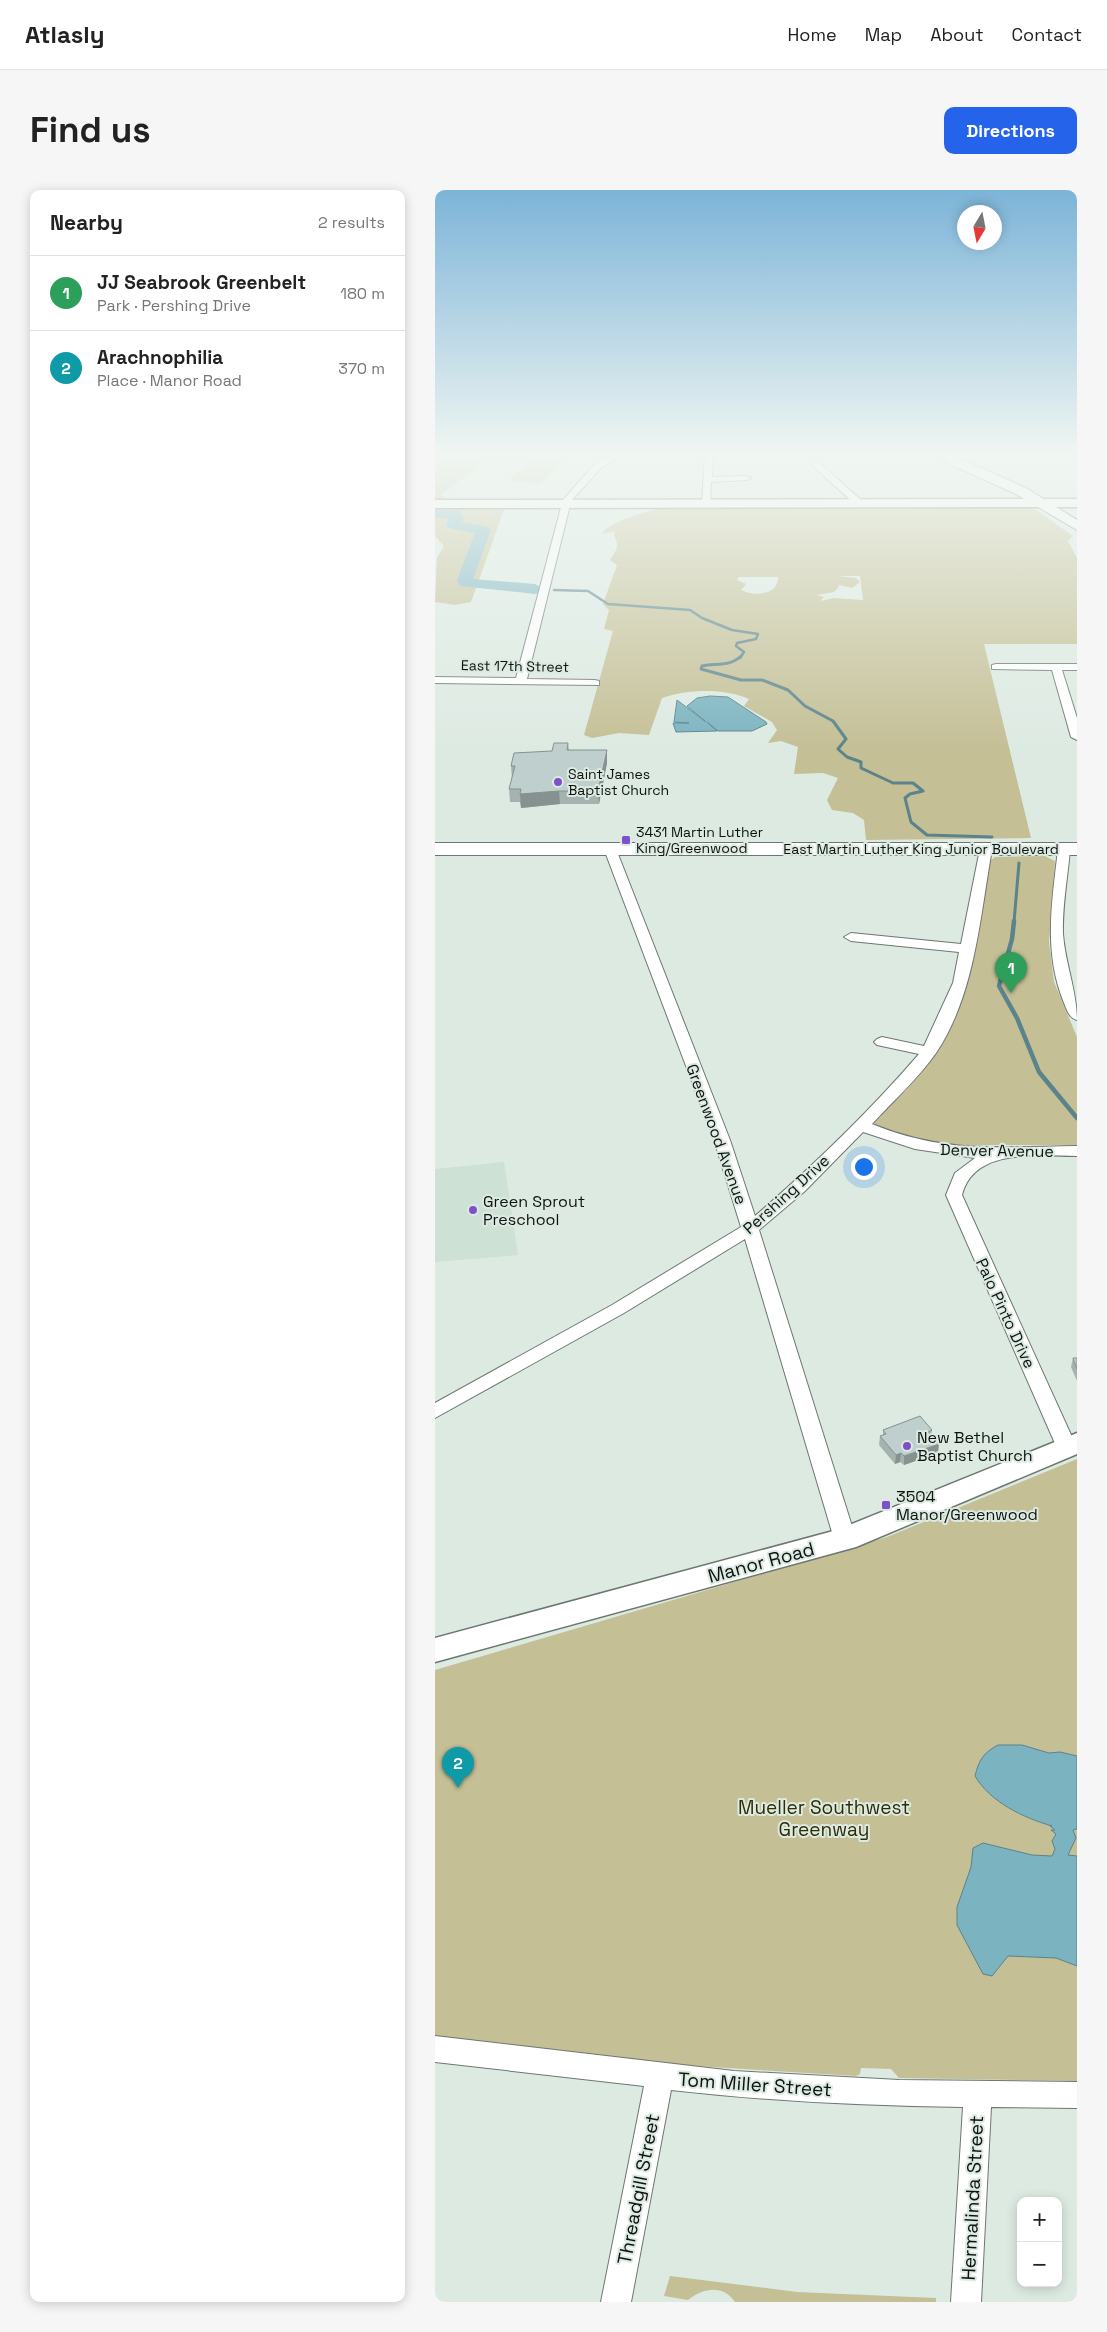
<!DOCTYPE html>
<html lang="en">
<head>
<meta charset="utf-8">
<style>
  :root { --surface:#fff; --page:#f6f6f6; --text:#222; --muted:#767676; --line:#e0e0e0; --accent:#2563eb }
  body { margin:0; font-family:"Space Grotesk",sans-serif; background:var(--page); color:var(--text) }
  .controls { position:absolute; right:15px; bottom:15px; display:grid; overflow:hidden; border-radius:10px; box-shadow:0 2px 12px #0003 }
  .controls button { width:45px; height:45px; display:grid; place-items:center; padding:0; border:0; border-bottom:1px solid var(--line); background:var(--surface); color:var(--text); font:25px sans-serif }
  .compass { position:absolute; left:522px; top:15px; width:45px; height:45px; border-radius:50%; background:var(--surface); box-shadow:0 2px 12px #0003; rotate:190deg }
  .you { position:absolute; left:428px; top:976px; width:18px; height:18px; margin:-12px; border:4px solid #fff; border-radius:50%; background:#1a73e8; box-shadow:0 0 0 8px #1a73e833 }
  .badge { display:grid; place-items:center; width:32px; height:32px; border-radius:50%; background:var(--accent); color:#fff; font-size:16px; font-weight:700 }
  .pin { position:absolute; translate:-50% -41px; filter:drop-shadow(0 1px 2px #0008) }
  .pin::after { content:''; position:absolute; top:26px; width:18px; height:15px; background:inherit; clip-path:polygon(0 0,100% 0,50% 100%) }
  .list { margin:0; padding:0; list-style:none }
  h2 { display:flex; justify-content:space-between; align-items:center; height:65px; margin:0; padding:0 20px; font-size:21px }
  h2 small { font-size:16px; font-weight:400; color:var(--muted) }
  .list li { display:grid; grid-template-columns:32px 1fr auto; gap:15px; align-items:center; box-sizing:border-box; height:75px; padding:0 20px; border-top:1px solid var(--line) }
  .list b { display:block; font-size:19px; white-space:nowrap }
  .list p { margin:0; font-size:16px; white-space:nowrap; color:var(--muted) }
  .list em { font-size:16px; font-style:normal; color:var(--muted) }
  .map { position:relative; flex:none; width:642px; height:2112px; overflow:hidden; border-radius:10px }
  header { display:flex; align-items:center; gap:30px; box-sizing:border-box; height:70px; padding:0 25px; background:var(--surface); border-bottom:1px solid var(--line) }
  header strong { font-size:24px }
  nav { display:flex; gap:28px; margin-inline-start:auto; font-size:18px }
  .intro { display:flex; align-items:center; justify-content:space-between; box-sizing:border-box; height:120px; padding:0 30px }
  h1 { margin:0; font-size:35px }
  .button { padding:12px 22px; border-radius:10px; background:var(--accent); color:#fff; font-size:18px; font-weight:700 }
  main { display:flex; gap:30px; padding:0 30px }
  aside { flex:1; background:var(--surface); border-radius:10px; box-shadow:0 2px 12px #0003 }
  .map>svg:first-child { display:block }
  .built { fill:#cde1d4 }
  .green { fill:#c4bf95; fill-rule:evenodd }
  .water { fill:#7bb3c0; stroke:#5a838b }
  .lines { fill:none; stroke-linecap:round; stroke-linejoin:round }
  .stream-far2 { stroke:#5a838b; stroke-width:2.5 }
  .stream-far1 { stroke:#5a838b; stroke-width:3 }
  .stream { stroke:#5a838b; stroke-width:4.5 }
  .river { fill:#7bb3c0; fill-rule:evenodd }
  .street-casing { stroke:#6c7770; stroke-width:2 }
  .secondary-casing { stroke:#6c7770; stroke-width:3 }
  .primary-casing { stroke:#6c7770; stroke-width:2 }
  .street { fill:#fff; fill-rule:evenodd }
  .secondary { fill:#fff; fill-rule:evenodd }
  .primary { fill:#fff; fill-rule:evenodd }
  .wall { fill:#a4b2b0 }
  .shaded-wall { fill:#869190 }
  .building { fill:#bfcfcd; stroke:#869190 }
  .poi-dot { fill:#7e51ca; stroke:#ddeae2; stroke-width:2 }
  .labels { text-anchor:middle; stroke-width:4; stroke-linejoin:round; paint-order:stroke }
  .far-street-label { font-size:14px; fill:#0d120f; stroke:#ddeae2 }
  .far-poi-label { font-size:14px; fill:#0d120f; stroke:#ddeae2; text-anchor:start }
  .street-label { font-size:16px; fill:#0d120f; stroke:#ddeae2 }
  .poi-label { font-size:16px; fill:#0d120f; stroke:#ddeae2; text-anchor:start }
  .near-street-label { font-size:19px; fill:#0d120f; stroke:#ddeae2 }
  .near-park-label { font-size:19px; fill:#2f2b04; stroke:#ddeae2 }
</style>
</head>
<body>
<header>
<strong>Atlasly</strong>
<nav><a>Home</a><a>Map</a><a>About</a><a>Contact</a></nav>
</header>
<div class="intro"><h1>Find us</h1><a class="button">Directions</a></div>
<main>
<aside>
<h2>Nearby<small>2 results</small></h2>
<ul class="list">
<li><span class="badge" style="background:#2e9e5b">1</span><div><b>JJ Seabrook Greenbelt</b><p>Park · Pershing Drive</p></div><em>180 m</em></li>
<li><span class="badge" style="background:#0f9aa8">2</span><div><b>Arachnophilia</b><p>Place · Manor Road</p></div><em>370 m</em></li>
</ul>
</aside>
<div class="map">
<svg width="642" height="2112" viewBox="0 0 642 2112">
  <rect width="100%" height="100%" fill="#ddeae2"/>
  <path class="built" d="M 69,972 L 83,1065 L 0,1072 L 0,979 Z"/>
  <path class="green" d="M 38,264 L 131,267 L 106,294 L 75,291 L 75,289 L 95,270 L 93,269 L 54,270 L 6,304 L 15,311 L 0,311 L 0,266 Z
    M 0,317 L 70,317 L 36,412 L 20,415 L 0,412 L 2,368 L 9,356 L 0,346 Z
    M 226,317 L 597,317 L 638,346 L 633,351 L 642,368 L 642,454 L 549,454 L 596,648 L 431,650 L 429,630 L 418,623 L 397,620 L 392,610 L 403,588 L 388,583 L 359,584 L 363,557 L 346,551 L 333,553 L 342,540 L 337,532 L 309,516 L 314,509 C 289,498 253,499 227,508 L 214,545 L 184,543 L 157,548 L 149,545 L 178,441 L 169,439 L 174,420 L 168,414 L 182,375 L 175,370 C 181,361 185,356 179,346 L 180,341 L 167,344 C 175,330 211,323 226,317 ZM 402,386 L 425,386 L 428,410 L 399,408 L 385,411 L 389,407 L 382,405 L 399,402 L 403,398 L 404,395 L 417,398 L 425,392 L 421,388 ZM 304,387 L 343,387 C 344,405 319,407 306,400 L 311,394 L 302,390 Z
    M 610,666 L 620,671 L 614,752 L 619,792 L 642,847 L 642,955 L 512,955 L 470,946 L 441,936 L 439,933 C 458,912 482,892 497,868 C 536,805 542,742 555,671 L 560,667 Z
    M 642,1269 L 642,1891 L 464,1888 L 456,1879 L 426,1878 L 425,1884 L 421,1886 L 227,1874 L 0,1848 L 0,1480 L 452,1347 Z
    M 235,2086 L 362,2102 L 501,2108 L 501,2112 L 300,2112 C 288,2094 268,2098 253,2110 L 229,2106 Z"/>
  <path class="water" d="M 275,506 L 293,507 L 331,532 L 332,534 L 317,541 L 283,541 L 272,532 L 282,541 L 241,542 L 238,533 L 254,533 L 239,532 L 242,510 L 271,532 L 252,516 L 262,508 Z
    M 563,1555 L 587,1555 L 614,1563 L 625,1562 L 642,1566 L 642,1639 L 638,1640 L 641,1648 L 633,1665 L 642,1666 L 642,1776 L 621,1768 L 573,1766 L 557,1786 L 548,1784 L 522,1735 L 522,1717 L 536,1677 L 538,1658 L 548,1653 L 597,1665 L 617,1666 L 620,1659 L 617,1651 L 621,1644 L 616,1640 L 620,1640 L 615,1636 L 617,1636 C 589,1628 555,1612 540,1586 C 544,1570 548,1563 563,1555 Z"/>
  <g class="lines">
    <path class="stream-far2" d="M 119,400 L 153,401 L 173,414 L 255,420 L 267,428 L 297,440 L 323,444 L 321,449 L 302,453 L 301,456 L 309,462 L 305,468"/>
    <path class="stream-far1" d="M 306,466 C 295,477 281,473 267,476 L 266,479 L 306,490 L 327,490 L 353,500 L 370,516 L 398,531 L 411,549 L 403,559 L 412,567 L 426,572 L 426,578 L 458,593 L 478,593 L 488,601 L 475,604 L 470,608 L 476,632 L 492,645 L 557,647
      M 579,732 L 584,673"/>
    <path class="stream" d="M 579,731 L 577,749 L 564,796 L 582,828 L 604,882 L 642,928"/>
    <path class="river" d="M 0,320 L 24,321 L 29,327 L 27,332 L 54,337 L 56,340 L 38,389 L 100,394 L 108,399 L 106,402 L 100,404 L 25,396 L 22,390 L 40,343 L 13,338 L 11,335 L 14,328 L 0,328 Z"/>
    <defs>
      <path id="street" d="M 177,264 L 186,264 L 165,279 L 136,311 L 92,489 L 160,490 L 164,491 L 164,495 L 0,493 L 0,487 L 81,488 L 128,310 L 159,275 Z
        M 270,264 L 278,264 L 277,287 L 312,286 L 316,288 L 312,290 L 276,292 L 275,314 L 271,317 L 267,314 Z
        M 378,272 L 384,272 L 428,312 L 428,316 L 422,316 L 378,276 Z
        M 561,474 L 642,474 L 642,480 L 627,480 L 642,528 L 642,550 L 636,547 L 617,480 L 557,479 L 557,475 Z
        M 175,655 L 181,659 L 295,950 L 320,1026 C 378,976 434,922 484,864 L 442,855 L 439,852 L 442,849 L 447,847 L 489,856 L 518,793 L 524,762 L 416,751 L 409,747 L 416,743 L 526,754 L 545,659 L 551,655 L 556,656 L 557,659 C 545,727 540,805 501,863 C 483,889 458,911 437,934 C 511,964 564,957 642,956 L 642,966 C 604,966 539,957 527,1005 L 642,1258 L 639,1263 L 632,1265 L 625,1263 L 622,1258 L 511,1005 L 520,983 L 540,968 L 480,959 L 428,942 L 370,1001 L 324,1040 L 421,1349 L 417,1354 L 410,1357 L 403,1354 L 399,1349 L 310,1049 L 189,1123 L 0,1228 L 0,1213 L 177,1115 L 306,1037 L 279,950 L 169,659 Z
        M 629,655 L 635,659 C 633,686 627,716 628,744 C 630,773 642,801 642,830 C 634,828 632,820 629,813 C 608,762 617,712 623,659 Z
        M 0,1846 L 299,1881 L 464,1890 L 642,1892 L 642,1918 L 556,1917 L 546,2112 L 516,2112 L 528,1917 C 431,1916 333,1911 236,1900 L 196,2112 L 166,2112 L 209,1896 L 0,1872 Z"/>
      <path id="secondary" d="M 642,309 L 642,317 L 0,318 L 0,310 Z
        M 642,1243 L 642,1264 L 421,1357 L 0,1472 L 0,1448 L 402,1340 Z"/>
      <path id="primary" d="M 507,264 L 519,264 L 519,266 L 591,298 L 642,330 L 642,340 L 581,304 L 508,271 L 506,268 Z
        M 0,653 L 642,653 L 642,665 L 0,665 Z"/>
    </defs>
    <use href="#street" class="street-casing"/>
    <use href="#secondary" class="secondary-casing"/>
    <use href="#primary" class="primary-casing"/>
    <use href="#street" class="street"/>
    <use href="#secondary" class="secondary"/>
    <use href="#primary" class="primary"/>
  </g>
  <path class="wall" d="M 133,553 L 134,560 L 172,573 L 164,614 L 125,614 L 86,618 L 85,612 L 75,612 L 74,599 L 77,589 L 76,576 L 117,561 Z
    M 638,1168 L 642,1168 L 642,1191 L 636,1177 Z
    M 448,1240 L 497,1240 L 496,1245 L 503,1263 L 469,1275 L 465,1272 L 460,1274 L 444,1255 L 445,1246 L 448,1245 Z"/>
  <path class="shaded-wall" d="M 172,560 L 172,573 L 164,614 L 163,601 Z
    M 124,601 L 125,614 L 86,618 L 85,604 Z
    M 504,1254 L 503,1263 L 469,1275 L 469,1266 Z
    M 466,1263 L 465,1272 L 460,1274 L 461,1265 Z"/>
  <path class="building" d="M 119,553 L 133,553 L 132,560 L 172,560 L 163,601 L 124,601 L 85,604 L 86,599 L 74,599 L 80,576 L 76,576 L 79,563 L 117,561 Z
    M 638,1168 L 642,1168 L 642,1179 Z
    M 485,1226 L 497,1240 L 493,1242 L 504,1254 L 469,1266 L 466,1263 L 461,1265 L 445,1246 L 451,1244 L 448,1240 Z"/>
  <linearGradient id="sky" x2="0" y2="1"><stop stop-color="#7cb4d8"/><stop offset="0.47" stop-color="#f0f6f2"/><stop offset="1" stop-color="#f0f6f2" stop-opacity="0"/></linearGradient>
  <rect width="642" height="560" fill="url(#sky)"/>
  <g class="poi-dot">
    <circle cx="123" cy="592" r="5"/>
    <rect x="186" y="645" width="10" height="10" rx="2.5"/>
    <circle cx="38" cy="1020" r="5"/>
    <circle cx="472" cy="1256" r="5"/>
    <rect x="446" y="1310" width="10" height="10" rx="2.5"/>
  </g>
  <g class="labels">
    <g class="far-street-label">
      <text transform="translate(80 476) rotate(1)" y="5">East 17th Street</text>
      <text x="486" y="664">East Martin Luther King Junior Boulevard</text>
    </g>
    <g class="far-poi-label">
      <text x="133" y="589">Saint James<tspan x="133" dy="16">Baptist Church</tspan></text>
      <text x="201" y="647">3431 Martin Luther<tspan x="201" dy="16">King/Greenwood</tspan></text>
    </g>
    <g class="street-label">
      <text transform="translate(282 944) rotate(70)" y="6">Greenwood Avenue</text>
      <text transform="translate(562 960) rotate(1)" y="6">Denver Avenue</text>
      <text transform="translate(351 1004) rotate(-42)" y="6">Pershing Drive</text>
      <text transform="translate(571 1123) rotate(65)" y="6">Palo Pinto Drive</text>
    </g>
    <g class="poi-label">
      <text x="48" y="1017">Green Sprout<tspan x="48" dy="18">Preschool</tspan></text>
      <text x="482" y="1253">New Bethel<tspan x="482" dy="18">Baptist Church</tspan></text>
      <text x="461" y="1312">3504<tspan x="461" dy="18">Manor/Greenwood</tspan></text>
    </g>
    <g class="near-street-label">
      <text transform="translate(326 1372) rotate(-15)" y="7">Manor Road</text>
      <text transform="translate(320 1894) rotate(4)" y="7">Tom Miller Street</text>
      <text transform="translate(203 1999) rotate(-79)" y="7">Threadgill Street</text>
      <text transform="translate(537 2008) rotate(-87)" y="7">Hermalinda Street</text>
    </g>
    <g class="near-park-label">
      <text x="389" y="1624">Mueller Southwest<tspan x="389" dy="22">Greenway</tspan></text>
    </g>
  </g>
</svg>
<div class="controls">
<button>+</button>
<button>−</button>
</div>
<svg class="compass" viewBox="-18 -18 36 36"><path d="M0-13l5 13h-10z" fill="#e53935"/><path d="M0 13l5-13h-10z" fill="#767676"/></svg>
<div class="you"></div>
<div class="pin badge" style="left:576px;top:803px;background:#2e9e5b">1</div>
<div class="pin badge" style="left:23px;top:1598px;background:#0f9aa8">2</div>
</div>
</main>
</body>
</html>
